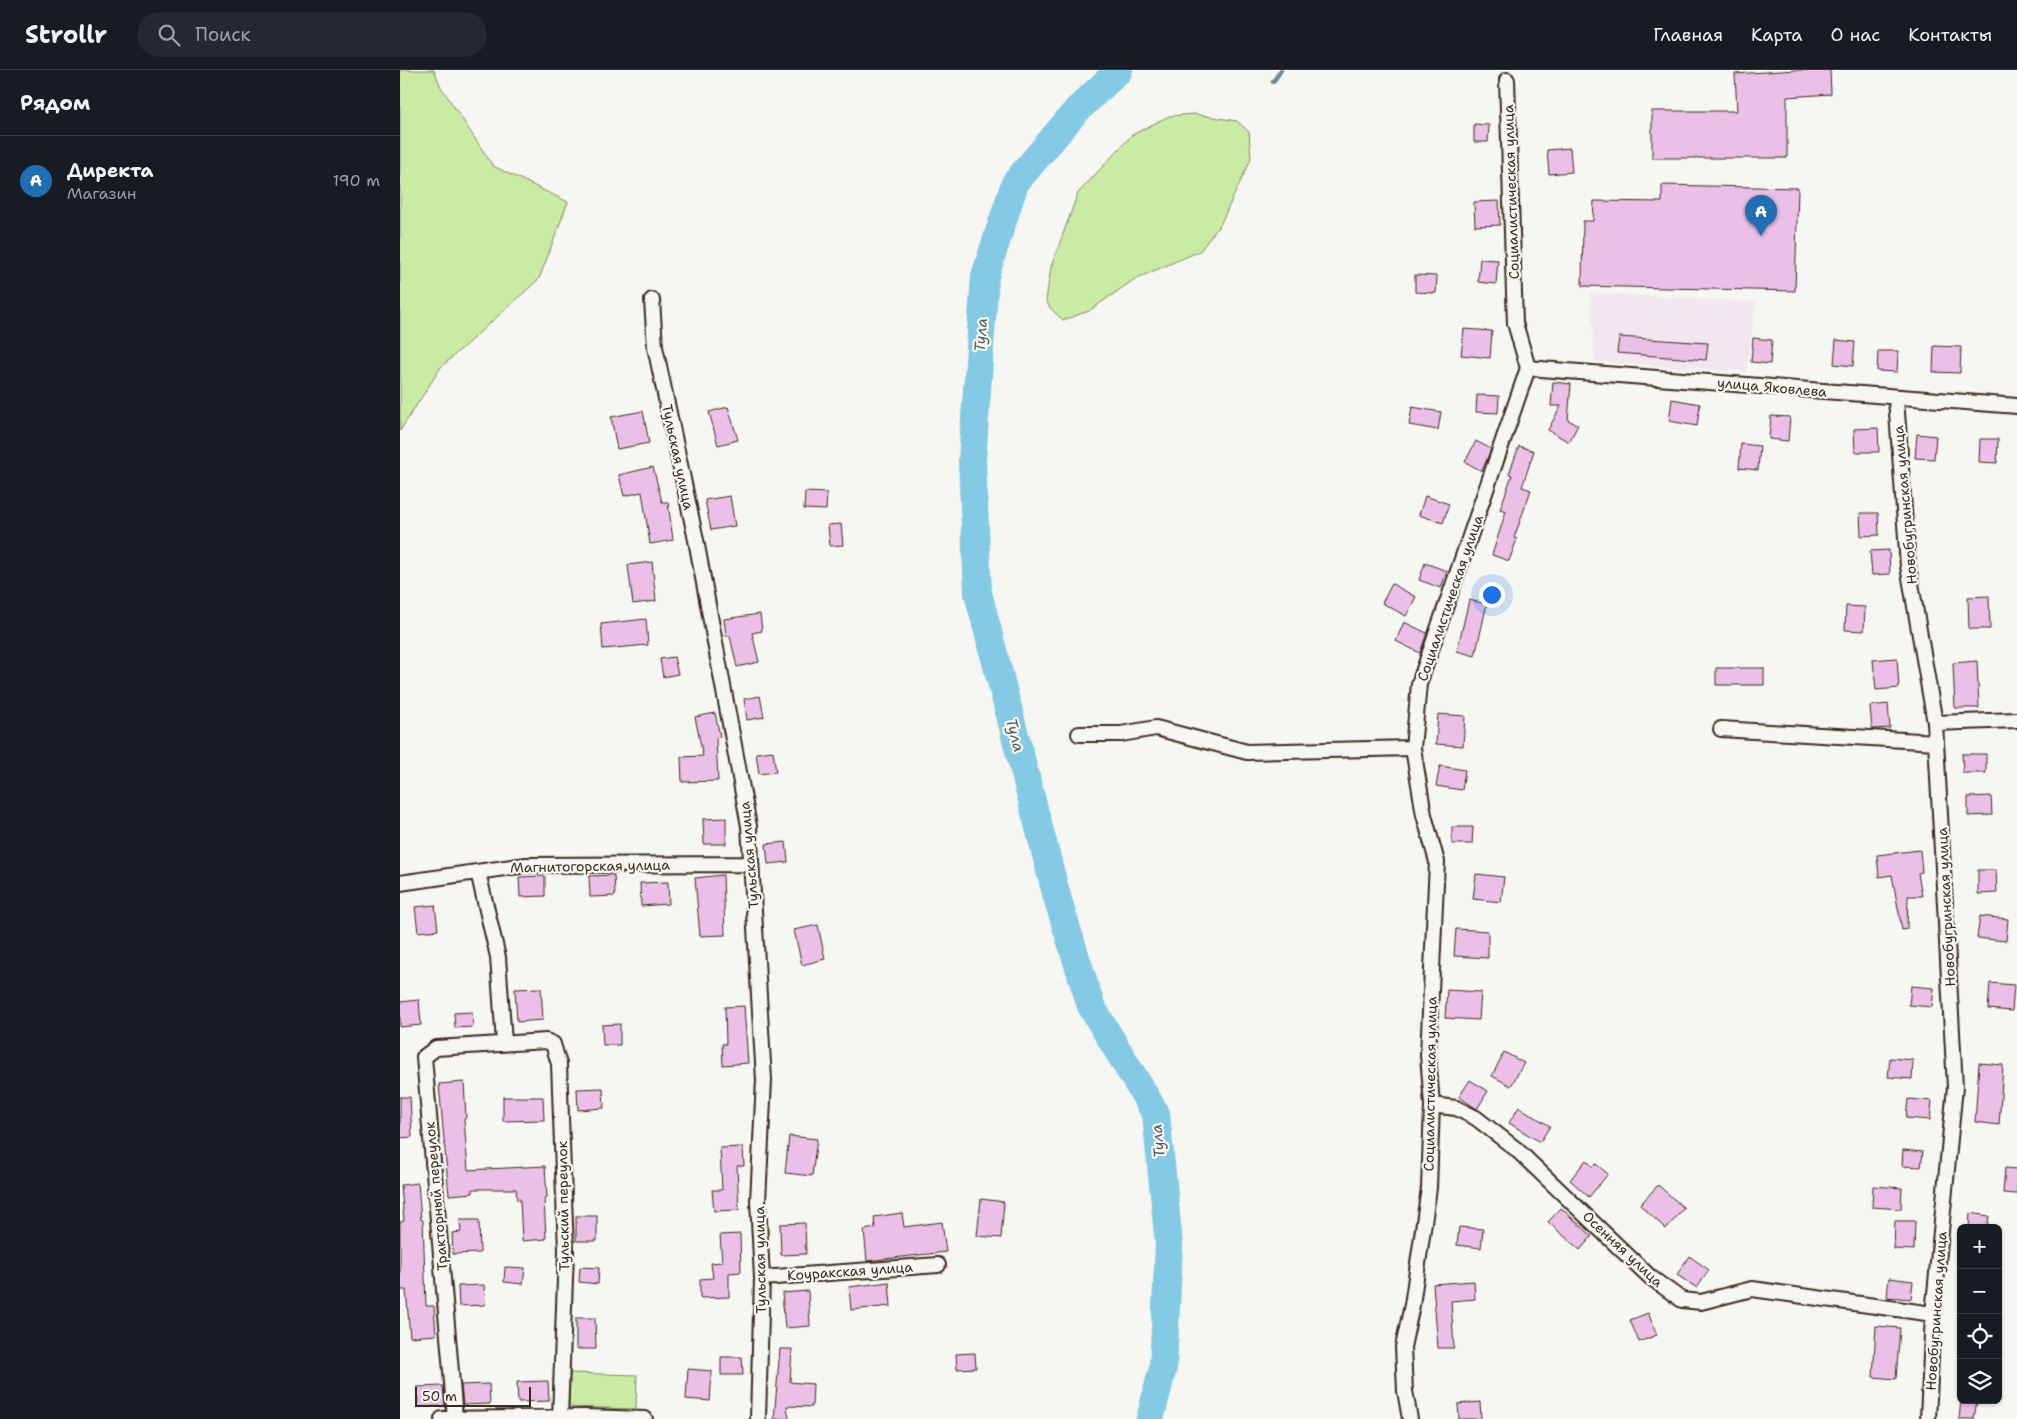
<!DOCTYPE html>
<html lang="ru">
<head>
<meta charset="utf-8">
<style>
  :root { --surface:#171b24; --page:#242831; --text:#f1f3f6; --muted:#9ea1a6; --line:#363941; --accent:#1f6fb2 }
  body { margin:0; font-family:"Shantell Sans",sans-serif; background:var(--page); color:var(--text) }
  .controls { position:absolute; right:15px; bottom:15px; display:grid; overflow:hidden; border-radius:8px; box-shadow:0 1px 4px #0004 }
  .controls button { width:45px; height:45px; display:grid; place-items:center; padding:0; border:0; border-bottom:1px solid var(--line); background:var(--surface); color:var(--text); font:25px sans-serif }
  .scale { position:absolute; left:15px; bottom:12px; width:116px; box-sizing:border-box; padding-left:5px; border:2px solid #3b2a1e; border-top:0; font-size:14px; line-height:18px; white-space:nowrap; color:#3b2a1e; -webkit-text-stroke:4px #f6f6f2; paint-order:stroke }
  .you { position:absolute; left:1091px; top:524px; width:18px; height:18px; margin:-12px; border:4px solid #fff; border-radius:50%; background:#1a73e8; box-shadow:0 0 0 8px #1a73e833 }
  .badge { display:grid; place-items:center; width:32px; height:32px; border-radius:50%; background:var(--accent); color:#fff; font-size:16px; font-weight:700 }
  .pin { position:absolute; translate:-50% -41px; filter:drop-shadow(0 1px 2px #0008) }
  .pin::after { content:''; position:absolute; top:26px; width:18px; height:15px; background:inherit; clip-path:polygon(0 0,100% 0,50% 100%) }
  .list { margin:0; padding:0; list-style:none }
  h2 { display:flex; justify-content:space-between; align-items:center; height:65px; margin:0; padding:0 20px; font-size:21px }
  h2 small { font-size:16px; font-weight:400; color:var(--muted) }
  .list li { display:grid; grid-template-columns:32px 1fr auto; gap:15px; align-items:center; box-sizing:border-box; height:90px; padding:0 20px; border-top:1px solid var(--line) }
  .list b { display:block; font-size:19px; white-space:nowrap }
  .list p { margin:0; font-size:16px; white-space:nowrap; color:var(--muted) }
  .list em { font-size:16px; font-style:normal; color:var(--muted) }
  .icon { flex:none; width:28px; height:28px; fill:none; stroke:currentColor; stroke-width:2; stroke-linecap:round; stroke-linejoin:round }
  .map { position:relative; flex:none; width:1617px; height:1349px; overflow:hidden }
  header { display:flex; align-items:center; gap:30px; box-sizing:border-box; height:70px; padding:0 25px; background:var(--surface); border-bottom:1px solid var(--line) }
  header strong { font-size:24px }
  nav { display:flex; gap:28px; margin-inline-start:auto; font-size:18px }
  .search { width:350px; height:45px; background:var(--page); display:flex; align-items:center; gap:12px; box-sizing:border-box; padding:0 18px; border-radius:28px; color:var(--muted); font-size:19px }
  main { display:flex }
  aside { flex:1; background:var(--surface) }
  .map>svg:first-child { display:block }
  .built { fill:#f2e6ef }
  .green { fill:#caeba4; stroke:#828a61 }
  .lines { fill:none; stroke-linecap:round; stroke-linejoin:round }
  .stream { stroke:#678a95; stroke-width:4.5 }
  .river { stroke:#84cae5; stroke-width:28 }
  .building { fill:#eac0e7; stroke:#3b2a1e }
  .minor-casing { stroke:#3b2a1e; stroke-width:18 }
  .minor { stroke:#f6f6f2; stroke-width:14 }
  .labels { text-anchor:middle; stroke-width:4.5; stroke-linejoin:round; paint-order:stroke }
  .street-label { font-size:14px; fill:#3b2a1e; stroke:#f6f6f2 }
  .water-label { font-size:15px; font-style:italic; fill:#515a5a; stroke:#f6f6f2 }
</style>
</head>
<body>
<header>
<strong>Strollr</strong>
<div class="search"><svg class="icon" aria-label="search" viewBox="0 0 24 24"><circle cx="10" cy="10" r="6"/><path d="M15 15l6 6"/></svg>Поиск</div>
<nav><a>Главная</a><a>Карта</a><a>О нас</a><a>Контакты</a></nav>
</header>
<main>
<aside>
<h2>Рядом<small></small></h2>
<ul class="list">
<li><span class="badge">A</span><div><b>Директа</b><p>Магазин</p></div><em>190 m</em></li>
</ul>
</aside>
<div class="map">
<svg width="1617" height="1349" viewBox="0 0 1617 1349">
  <rect width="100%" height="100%" fill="#f6f6f2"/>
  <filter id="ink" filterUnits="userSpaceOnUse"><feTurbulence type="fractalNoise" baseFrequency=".02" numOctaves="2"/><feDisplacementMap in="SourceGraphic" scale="10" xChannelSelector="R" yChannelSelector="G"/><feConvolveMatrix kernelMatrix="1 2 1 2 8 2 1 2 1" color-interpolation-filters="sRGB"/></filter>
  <g filter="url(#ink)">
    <path class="built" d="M 1190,223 L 1356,232 L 1346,302 L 1195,291 Z"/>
    <path class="green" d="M 0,0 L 34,0 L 41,17 L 93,96 L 168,132 L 139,209 L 41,297 L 0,361 Z
      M 794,44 L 837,51 L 849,62 L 851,89 L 821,153 L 800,181 L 735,209 L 689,241 L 663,250 L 650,238 L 646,230 L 651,197 L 678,123 L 732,65 L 769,46 Z
      M 170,1303 L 237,1305 L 236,1339 L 169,1337 Z"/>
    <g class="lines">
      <path class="stream" d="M 873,12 L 881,0"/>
      <path class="river" d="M 719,0 L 676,41 L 615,113 L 585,206 L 572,391 L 578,523 L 657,827 L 691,936 L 756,1044 L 769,1175 L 763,1298 L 750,1349"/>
    </g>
    <path class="building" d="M 1396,0 L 1430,0 L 1431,24 L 1387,27 L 1387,88 L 1252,88 L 1252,41 L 1337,41 L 1335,4 Z
      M 1074,54 L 1089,55 L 1088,72 L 1074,72 Z
      M 1170,78 L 1172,102 L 1149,104 L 1147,80 Z
      M 1262,115 L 1398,118 L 1395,221 L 1182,216 L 1183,151 L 1193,151 L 1194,131 L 1262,132 Z
      M 1099,131 L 1100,155 L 1075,156 L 1074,132 Z
      M 1080,189 L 1098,190 L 1096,214 L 1078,212 Z
      M 1015,205 L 1037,206 L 1036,223 L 1015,222 Z
      M 1064,259 L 1092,261 L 1090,288 L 1061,285 Z
      M 1219,267 L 1308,273 L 1306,290 L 1217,283 Z
      M 1353,268 L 1372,270 L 1370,294 L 1351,292 Z
      M 1436,270 L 1455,272 L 1453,296 L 1434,294 Z
      M 1534,276 L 1561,277 L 1560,303 L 1533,302 Z
      M 1478,281 L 1498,281 L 1497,302 L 1477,301 Z
      M 1153,312 L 1171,314 L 1168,350 L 1178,355 L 1169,372 L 1148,360 L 1161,336 L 1151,336 Z
      M 1077,325 L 1099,326 L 1098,343 L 1076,342 Z
      M 1272,329 L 1300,334 L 1297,356 L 1269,351 Z
      M 328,337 L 338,370 L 318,375 L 309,342 Z
      M 1012,337 L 1041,342 L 1038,360 L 1009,355 Z
      M 243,341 L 249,373 L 217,379 L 211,347 Z
      M 1371,346 L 1390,347 L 1388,371 L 1369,369 Z
      M 1478,358 L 1479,382 L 1455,382 L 1454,359 Z
      M 1517,364 L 1536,366 L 1534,389 L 1515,388 Z
      M 1580,369 L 1598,369 L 1597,393 L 1579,392 Z
      M 1076,371 L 1091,379 L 1082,401 L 1065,392 Z
      M 1341,374 L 1360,376 L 1358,400 L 1339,398 Z
      M 1119,376 L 1134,381 L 1122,417 L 1131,420 L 1114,468 L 1117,469 L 1109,491 L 1092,485 L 1106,441 L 1100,439 L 1112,405 L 1109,404 Z
      M 253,397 L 262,432 L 268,432 L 273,470 L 250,474 L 242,422 L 224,426 L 219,405 Z
      M 405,422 L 427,423 L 426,440 L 404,439 Z
      M 330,426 L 335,456 L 311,460 L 305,430 Z
      M 1025,426 L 1049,434 L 1043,453 L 1019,445 Z
      M 1460,443 L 1478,443 L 1479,465 L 1461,466 Z
      M 441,454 L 443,475 L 430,476 L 428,455 Z
      M 1489,480 L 1490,504 L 1472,505 L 1470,481 Z
      M 252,492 L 256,531 L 233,534 L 228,495 Z
      M 1025,493 L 1047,501 L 1041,518 L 1019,510 Z
      M 992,514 L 1016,527 L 1006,546 L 982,533 Z
      M 1589,526 L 1590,559 L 1569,559 L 1568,527 Z
      M 1069,530 L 1087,534 L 1075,586 L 1057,581 Z
      M 1446,536 L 1465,537 L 1464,561 L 1445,560 Z
      M 360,544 L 362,561 L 352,563 L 359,592 L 337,597 L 330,566 L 326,566 L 324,549 Z
      M 246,549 L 248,575 L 203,579 L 201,554 Z
      M 1004,552 L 1027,563 L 1020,583 L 996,571 Z
      M 274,587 L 278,604 L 263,607 L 260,589 Z
      M 1497,588 L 1499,618 L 1476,620 L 1473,590 Z
      M 1577,591 L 1579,638 L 1555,638 L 1553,593 Z
      M 1316,598 L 1364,598 L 1364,615 L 1316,615 Z
      M 360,626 L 364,647 L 347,650 L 344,629 Z
      M 1488,634 L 1490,658 L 1472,659 L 1470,636 Z
      M 315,643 L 320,667 L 316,668 L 318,711 L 282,712 L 281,687 L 303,686 L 295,647 Z
      M 1038,644 L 1065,646 L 1063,676 L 1036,674 Z
      M 373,681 L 376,702 L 359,704 L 356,683 Z
      M 1562,684 L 1586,684 L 1586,703 L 1563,703 Z
      M 1040,696 L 1065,700 L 1062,720 L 1036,716 Z
      M 1591,726 L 1592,745 L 1568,746 L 1568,727 Z
      M 326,748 L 326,774 L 304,774 L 303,749 Z
      M 1052,757 L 1073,757 L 1072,774 L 1052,774 Z
      M 386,772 L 388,792 L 368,794 L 366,774 Z
      M 1520,780 L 1522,802 L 1518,803 L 1522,826 L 1508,826 L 1507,859 L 1502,860 L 1492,805 L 1479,807 L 1477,785 Z
      M 1578,800 L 1596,800 L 1597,823 L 1578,824 Z
      M 1076,804 L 1104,807 L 1101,832 L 1073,829 Z
      M 214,805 L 215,826 L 190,827 L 189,806 Z
      M 323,805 L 325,865 L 300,866 L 295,808 Z
      M 145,806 L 145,826 L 120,827 L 119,807 Z
      M 268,812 L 269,834 L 241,836 L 240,813 Z
      M 35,835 L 38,860 L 18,862 L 15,837 Z
      M 1580,846 L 1608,849 L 1606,871 L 1577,868 Z
      M 418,855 L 425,889 L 402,895 L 394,860 Z
      M 1056,859 L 1088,861 L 1088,888 L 1054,886 Z
      M 1590,913 L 1614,915 L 1612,941 L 1588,939 Z
      M 1511,916 L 1534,918 L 1532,937 L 1509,935 Z
      M 141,918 L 143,950 L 117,952 L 115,919 Z
      M 1047,920 L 1081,922 L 1079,950 L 1045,948 Z
      M 19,930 L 21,955 L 0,957 L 0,932 Z
      M 344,936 L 348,993 L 323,995 L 322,974 L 326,974 L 325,937 Z
      M 72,942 L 73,957 L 55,958 L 54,943 Z
      M 220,954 L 220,975 L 203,975 L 202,955 Z
      M 1104,982 L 1124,993 L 1111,1016 L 1092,1006 Z
      M 1490,988 L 1513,990 L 1512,1009 L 1488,1007 Z
      M 1579,993 L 1603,995 L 1599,1055 L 1575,1052 Z
      M 1070,1010 L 1088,1021 L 1077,1039 L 1059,1027 Z
      M 64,1012 L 66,1048 L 64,1049 L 68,1100 L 145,1096 L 147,1128 L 144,1128 L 146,1169 L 122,1171 L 120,1129 L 117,1130 L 116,1119 L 73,1119 L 73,1123 L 49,1125 L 39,1014 Z
      M 203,1018 L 204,1038 L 178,1040 L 177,1019 Z
      M 0,1027 L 10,1027 L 12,1067 L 0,1068 Z
      M 103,1027 L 143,1027 L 144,1050 L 103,1051 Z
      M 1508,1029 L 1532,1031 L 1530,1050 L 1506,1048 Z
      M 1119,1037 L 1150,1056 L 1140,1072 L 1109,1053 Z
      M 389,1066 L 417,1069 L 412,1106 L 385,1103 Z
      M 343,1077 L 344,1096 L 337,1096 L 339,1140 L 314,1141 L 312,1120 L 322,1120 L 320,1078 Z
      M 1503,1080 L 1523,1082 L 1521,1097 L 1502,1096 Z
      M 1186,1090 L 1193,1097 L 1196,1094 L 1208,1104 L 1189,1127 L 1170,1110 Z
      M 1605,1098 L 1617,1099 L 1617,1124 L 1603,1123 Z
      M 18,1113 L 21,1150 L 23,1150 L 26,1236 L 34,1236 L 36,1265 L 10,1267 L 6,1220 L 0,1220 L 0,1152 L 4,1151 L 1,1115 Z
      M 1258,1115 L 1284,1138 L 1266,1159 L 1240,1135 Z
      M 1473,1116 L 1502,1118 L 1501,1139 L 1472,1137 Z
      M 581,1129 L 604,1132 L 601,1168 L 577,1166 Z
      M 1161,1138 L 1192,1166 L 1180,1180 L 1148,1152 Z
      M 502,1143 L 504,1157 L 542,1152 L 546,1182 L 467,1191 L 464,1160 L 475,1158 L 474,1147 Z
      M 1570,1143 L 1589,1146 L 1587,1158 L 1569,1158 Z
      M 176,1146 L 197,1146 L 197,1171 L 176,1171 Z
      M 60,1150 L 79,1150 L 80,1183 L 53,1184 L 52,1163 L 61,1162 Z
      M 1495,1151 L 1515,1151 L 1514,1180 L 1494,1179 Z
      M 405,1153 L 406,1184 L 381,1185 L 380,1154 Z
      M 1059,1157 L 1083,1159 L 1081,1178 L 1057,1175 Z
      M 340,1164 L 341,1202 L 329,1203 L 329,1227 L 300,1228 L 300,1209 L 313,1208 L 311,1193 L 322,1192 L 320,1165 Z
      M 1289,1186 L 1309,1200 L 1297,1218 L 1277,1205 Z
      M 105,1197 L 125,1198 L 123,1214 L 104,1212 Z
      M 180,1197 L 199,1198 L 198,1214 L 179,1212 Z
      M 1489,1208 L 1513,1211 L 1511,1229 L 1487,1227 Z
      M 1074,1211 L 1075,1229 L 1051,1231 L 1054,1278 L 1038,1278 L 1033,1214 Z
      M 489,1212 L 491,1236 L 451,1240 L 449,1217 Z
      M 84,1215 L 85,1235 L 59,1236 L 58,1216 Z
      M 408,1221 L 410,1256 L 385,1258 L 382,1223 Z
      M 1248,1243 L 1257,1265 L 1239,1272 L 1230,1250 Z
      M 176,1248 L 195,1248 L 196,1279 L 176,1279 Z
      M 1476,1256 L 1500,1258 L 1496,1309 L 1473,1307 Z
      M 380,1279 L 392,1279 L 390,1312 L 413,1314 L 412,1337 L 387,1336 L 389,1349 L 374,1349 Z
      M 575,1283 L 576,1298 L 557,1299 L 556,1284 Z
      M 321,1287 L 342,1287 L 343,1305 L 321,1305 Z
      M 288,1299 L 312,1301 L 310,1331 L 286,1329 Z
      M 148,1311 L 149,1331 L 118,1332 L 117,1312 Z
      M 89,1314 L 90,1334 L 63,1335 L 61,1315 Z
      M 43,1316 L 45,1336 L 18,1337 L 17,1317 Z
      M 1561,1330 L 1577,1330 L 1574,1349 L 1559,1349 Z
      M 1080,1332 L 1081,1349 L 1059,1349 L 1058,1334 Z"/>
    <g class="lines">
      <defs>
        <path id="minor" d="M 252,230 L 255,277 L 296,470 L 349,756 L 364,1010 L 358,1131 L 362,1208 L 358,1349
          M 1128,298 L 1617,336
          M 1496,328 L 1508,496 L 1535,653 L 1555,1017 L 1533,1244 L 1528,1349
          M 1535,653 L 1617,650
          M 1321,659 L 1536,672
          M 679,664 L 721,664 L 756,658 L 847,682 L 1013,678
          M 78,802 L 98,887 L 104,973
          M 0,813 L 126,795 L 351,794
          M 1032,1035 L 1056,1038 L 1076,1048 L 1116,1079 L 1250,1207 L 1282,1230 L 1301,1232 L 1352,1219 L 1533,1244
          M 362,1208 L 538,1195
          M 55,1348 L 24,987 L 36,978 L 146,971 L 153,974 L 159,994 L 166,1181 L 160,1348
          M 42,1349 L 185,1347 L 245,1349
          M 1010,1349 L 1005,1321 L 1003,1277 L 1012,1235 L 1029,1118 L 1032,1035 L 1028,985 L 1037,792 L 1024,745 L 1013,678 L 1019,614 L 1128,298 L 1115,253 L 1107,10"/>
      </defs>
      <use href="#minor" class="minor-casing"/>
      <use href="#minor" class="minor"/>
    </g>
  </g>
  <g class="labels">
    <g class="street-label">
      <text transform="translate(1111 122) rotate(-92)" y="5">Социалистическая улица</text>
      <text transform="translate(1372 317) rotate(5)" y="5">улица Яковлева</text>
      <text transform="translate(278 387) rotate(78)" y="5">Тульская улица</text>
      <text transform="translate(1505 435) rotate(-95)" y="5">Новобугринская улица</text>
      <text transform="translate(1050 528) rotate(-71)" y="5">Социалистическая улица</text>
      <text transform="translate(349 785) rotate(-95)" y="5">Тульская улица</text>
      <text transform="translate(190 796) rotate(-1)" y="5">Магнитогорская улица</text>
      <text transform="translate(1546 837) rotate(-93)" y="5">Новобугринская улица</text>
      <text transform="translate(1030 1014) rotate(-89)" y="5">Социалистическая улица</text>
      <text transform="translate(36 1126) rotate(-95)" y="5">Тракторный переулок</text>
      <text transform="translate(163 1136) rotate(-91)" y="5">Тульский переулок</text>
      <text transform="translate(1223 1179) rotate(43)" y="5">Осенняя улица</text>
      <text transform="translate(360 1190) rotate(-91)" y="5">Тульская улица</text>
      <text transform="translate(450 1201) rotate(-4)" y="5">Коуракская улица</text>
      <text transform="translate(1536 1241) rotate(-86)" y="5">Новобугринская улица</text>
    </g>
    <g class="water-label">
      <text transform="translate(581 265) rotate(-86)" y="5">Тула</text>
      <text transform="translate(615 665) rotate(75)" y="5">Тула</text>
      <text transform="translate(758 1071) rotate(-96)" y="5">Тула</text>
    </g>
  </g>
</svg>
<div class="controls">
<button>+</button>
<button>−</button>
<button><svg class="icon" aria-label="locate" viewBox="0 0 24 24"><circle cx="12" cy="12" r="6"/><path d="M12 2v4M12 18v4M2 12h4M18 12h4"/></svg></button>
<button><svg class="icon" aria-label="layers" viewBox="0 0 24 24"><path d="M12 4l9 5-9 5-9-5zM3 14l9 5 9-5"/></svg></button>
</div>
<div class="scale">50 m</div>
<div class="you"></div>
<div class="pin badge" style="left:1361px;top:166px">A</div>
</div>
</main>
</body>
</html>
